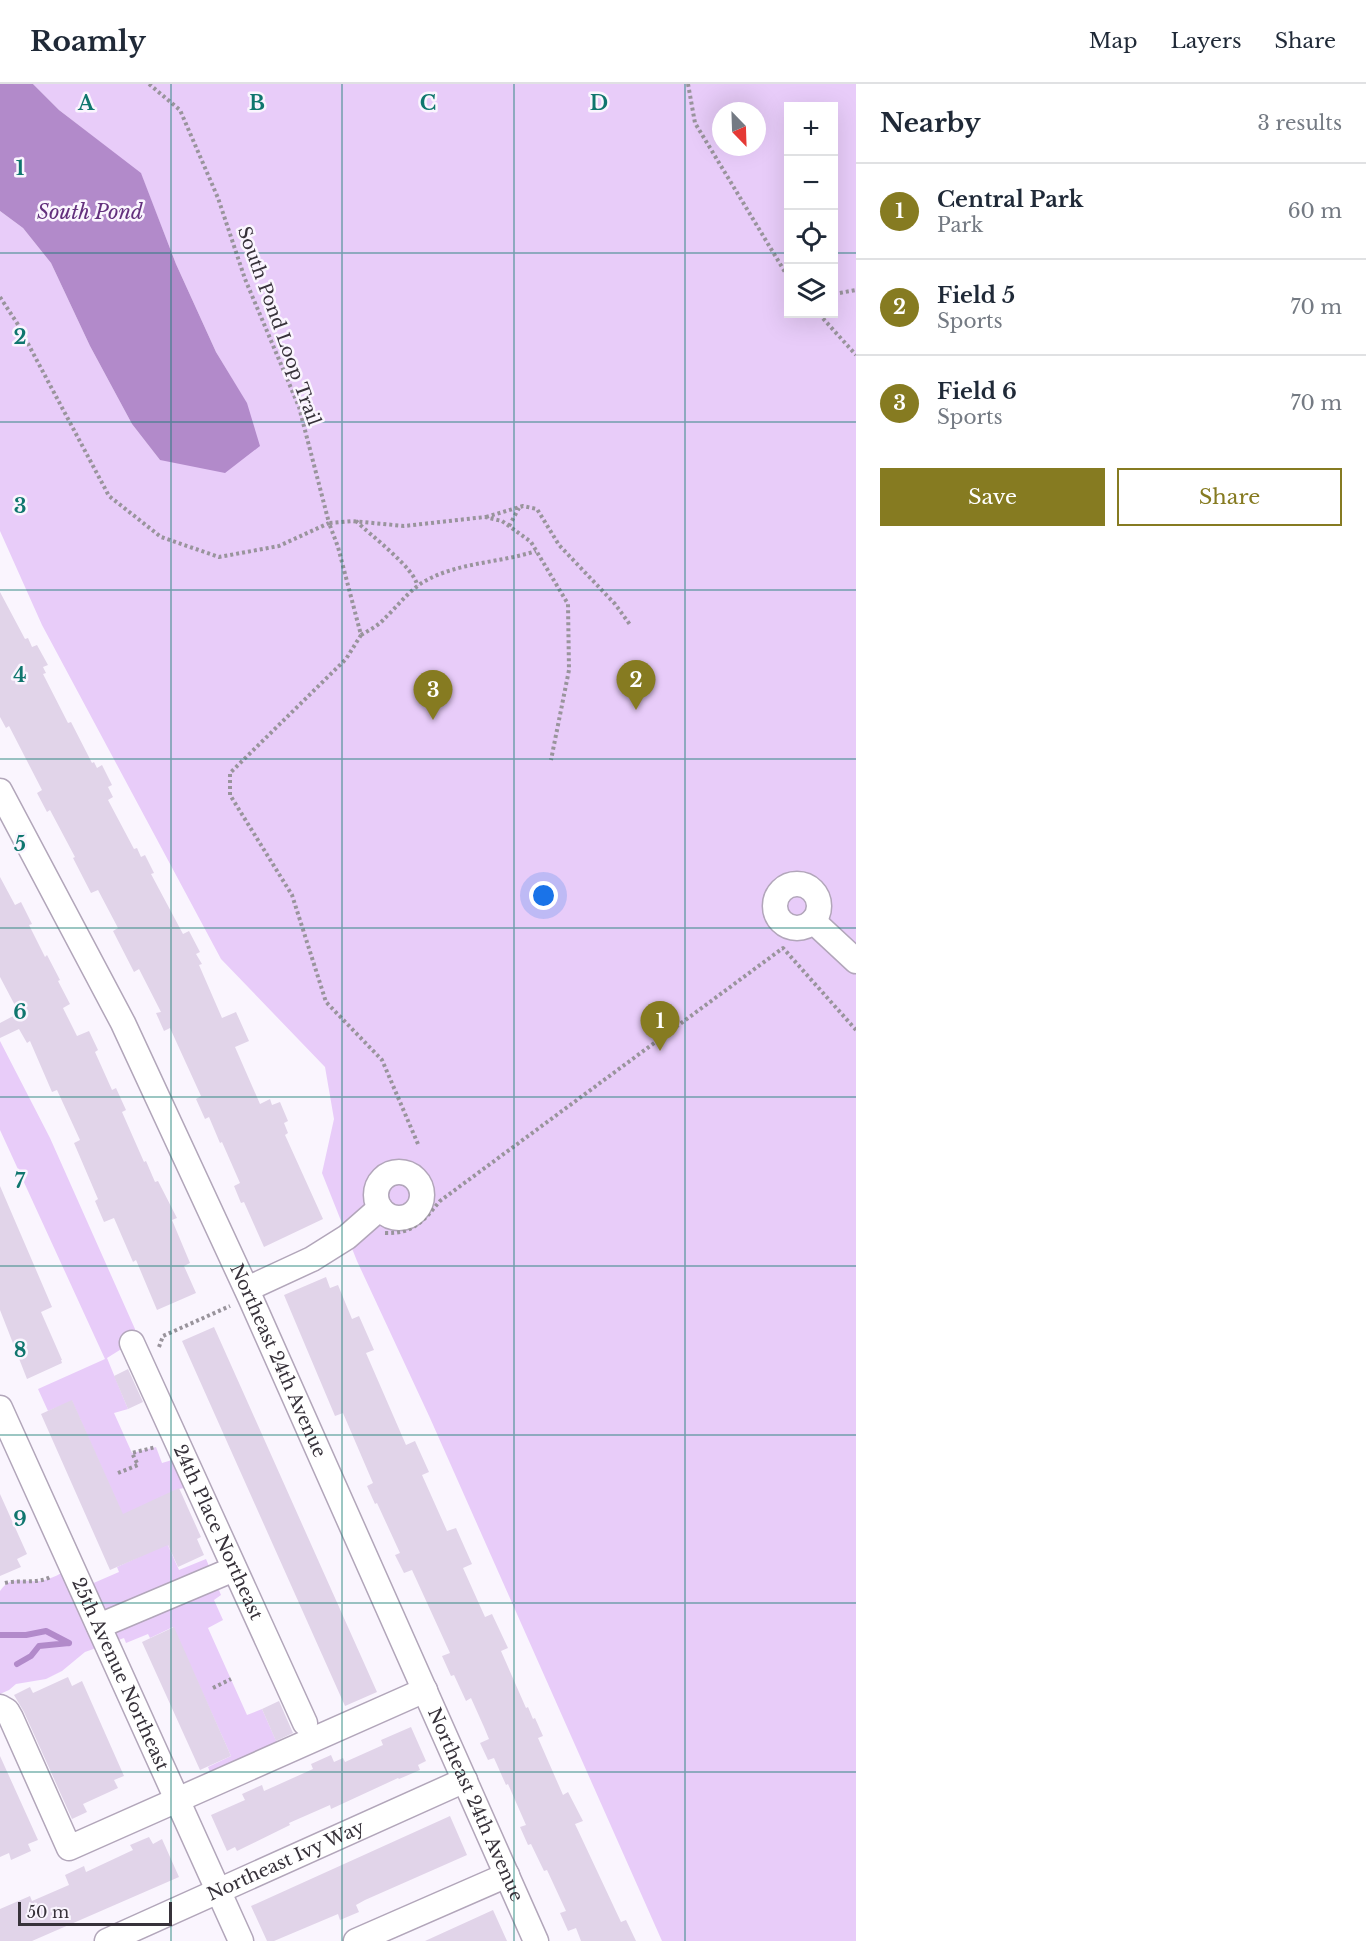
<!DOCTYPE html>
<html lang="en">
<head>
<meta charset="utf-8">
<style>
  :root { --surface:#fff; --page:#f6f6f7; --text:#1f2937; --muted:#747a83; --line:#e0e1e3; --accent:#867b21 }
  body { margin:0; font-family:"Libre Baskerville",serif; background:var(--page); color:var(--text) }
  .controls { position:absolute; right:18px; top:18px; display:grid; overflow:hidden; border-radius:0px; box-shadow:0 6px 24px #0002 }
  .controls button { width:54px; height:54px; display:grid; place-items:center; padding:0; border:0; border-bottom:2px solid var(--line); background:var(--surface); color:var(--text); font:30px sans-serif }
  .compass { position:absolute; left:712px; top:18px; width:54px; height:54px; border-radius:50%; background:var(--surface); box-shadow:0 6px 24px #0002; rotate:157deg }
  .scale { position:absolute; left:18px; bottom:15px; width:154px; box-sizing:border-box; padding-left:6px; border:3px solid #37323a; border-top:0; font-size:16px; line-height:21px; white-space:nowrap; color:#37323a; -webkit-text-stroke:4px #faf5fe; paint-order:stroke }
  .you { position:absolute; left:544px; top:812px; width:21px; height:21px; margin:-15px; border:4px solid #fff; border-radius:50%; background:#1a73e8; box-shadow:0 0 0 9px #1a73e833 }
  .badge { display:grid; place-items:center; width:39px; height:39px; border-radius:50%; background:var(--accent); color:#fff; font-size:20px; font-weight:700 }
  .pin { position:absolute; translate:-50% -50px; filter:drop-shadow(0 2px 3px #0008) }
  .pin::after { content:''; position:absolute; top:32px; width:21px; height:18px; background:inherit; clip-path:polygon(0 0,100% 0,50% 100%) }
  .list { margin:0; padding:0; list-style:none }
  h2 { display:flex; justify-content:space-between; align-items:center; height:78px; margin:0; padding:0 24px; font-size:26px }
  h2 small { font-size:20px; font-weight:400; color:var(--muted) }
  .list li { display:grid; grid-template-columns:39px 1fr auto; gap:18px; align-items:center; box-sizing:border-box; height:96px; padding:0 24px; border-top:2px solid var(--line) }
  .list b { display:block; font-size:22px; white-space:nowrap }
  .list p { margin:0; font-size:20px; white-space:nowrap; color:var(--muted) }
  .list em { font-size:20px; font-style:normal; color:var(--muted) }
  .actions { display:flex; gap:12px; padding:18px 24px }
  .actions a { flex:1; padding:14px 0; border:2px solid var(--accent); border-radius:0px; text-align:center; font-size:21px; color:var(--accent) }
  .actions .main { background:var(--accent); color:#fff }
  .icon { flex:none; width:33px; height:33px; fill:none; stroke:currentColor; stroke-width:2; stroke-linecap:round; stroke-linejoin:round }
  .map { position:relative; flex:none; width:856px; height:1857px; overflow:hidden }
  header { display:flex; align-items:center; gap:36px; box-sizing:border-box; height:84px; padding:0 30px; background:var(--surface); border-bottom:2px solid var(--line) }
  header strong { font-size:28px }
  nav { display:flex; gap:33px; margin-inline-start:auto; font-size:21px }
  main { display:flex }
  aside { flex:1; background:var(--surface) }
  .map>svg:first-child { display:block }
  .green { fill:#e8ccf9; fill-rule:evenodd }
  .water { fill:#b28aca }
  .lines { fill:none; stroke-linecap:round; stroke-linejoin:round }
  .stream { stroke:#b28aca; stroke-width:6 }
  .building { fill:#e1d4e9 }
  .minor-casing { stroke:#b2a6ba; stroke-width:27 }
  .path { stroke:#99949c; stroke-width:4; stroke-dasharray:3 3; stroke-linecap:butt }
  .minor { stroke:#fff; stroke-width:24 }
  .grid { fill:none; stroke:#0f766e; stroke-width:1.5; stroke-opacity:0.55 }
  .labels { text-anchor:middle; stroke-width:5; stroke-linejoin:round; paint-order:stroke }
  .street-label { font-size:18px; fill:#37323a; stroke:#faf5fe }
  .water-label { font-size:20px; font-style:italic; fill:#63307d; stroke:#faf5fe }
  .grid-label { font-size:20px; text-anchor:middle; font-weight:bold; fill:#0f766e; stroke:#faf5fe; stroke-width:5; stroke-linejoin:round; paint-order:stroke }
</style>
</head>
<body>
<header>
<strong>Roamly</strong>
<nav><a>Map</a><a>Layers</a><a>Share</a></nav>
</header>
<main>
<div class="map">
<svg width="856" height="1857" viewBox="0 0 856 1857">
  <rect width="100%" height="100%" fill="#faf5fe"/>
  <path class="green" d="M 33,0 L 856,0 L 856,1857 L 662,1857 L 430,1334 L 357,1177 L 322,1089 L 334,1035 L 325,983 L 221,875 L 42,541 L 0,447 L 0,127 L 23,144 L 51,179 L 90,262 L 132,340 L 160,376 L 247,320 L 216,268 L 176,180 L 141,90 L 59,26 ZM 788,22 L 834,22 L 834,230 L 788,230 ZM 721,27 L 757,27 L 757,63 L 721,63 Z
    M 0,957 L 50,1054 L 139,1254 L 107,1274 L 128,1325 L 114,1329 L 132,1369 L 156,1363 L 162,1379 L 172,1376 L 184,1404 L 179,1405 L 149,1419 L 179,1486 L 206,1475 L 221,1511 L 214,1516 L 223,1536 L 208,1544 L 247,1631 L 262,1625 L 282,1670 L 208,1703 L 203,1691 L 210,1688 L 208,1683 L 231,1672 L 173,1543 L 150,1554 L 148,1550 L 126,1559 L 124,1554 L 85,1568 L 62,1587 L 46,1595 L 16,1600 L 9,1606 L 0,1610 L 0,1507 C 12,1490 24,1499 40,1497 C 50,1496 63,1488 72,1484 L 82,1504 L 119,1488 L 117,1483 L 141,1472 L 72,1317 L 48,1327 L 38,1305 L 105,1275 L 0,1046 Z"/>
  <path class="water" d="M 0,0 L 33,0 L 59,26 L 141,89 L 176,180 L 216,268 L 247,319 L 260,362 L 225,389 L 160,376 L 132,340 L 90,262 L 51,179 L 23,144 L 0,127 Z"/>
  <g class="lines">
    <path class="stream" d="M 1,1551 L 26,1551 L 46,1547 L 69,1559
      M 17,1580 L 31,1572 L 39,1562 L 69,1559"/>
  </g>
  <path class="building" d="M 0,508 L 25,555 L 28,554 L 32,563 L 37,561 L 48,581 L 43,583 L 46,589 L 43,590 L 68,639 L 71,638 L 92,679 L 94,678 L 97,684 L 102,681 L 112,701 L 108,703 L 113,713 L 108,716 L 134,765 L 137,764 L 141,773 L 145,771 L 154,789 L 151,790 L 183,850 L 189,847 L 200,868 L 196,870 L 202,880 L 199,881 L 222,934 L 236,928 L 249,957 L 235,963 L 260,1020 L 270,1015 L 272,1021 L 280,1018 L 288,1037 L 284,1039 L 288,1049 L 285,1051 L 323,1135 L 264,1163 L 244,1118 L 241,1119 L 234,1102 L 240,1099 L 222,1058 L 220,1059 L 209,1033 L 205,1035 L 196,1015 L 201,1012 L 170,944 L 164,947 L 156,929 L 161,928 L 139,885 L 134,888 L 113,847 L 118,844 L 98,806 L 91,809 L 73,774 L 75,773 L 50,726 L 47,728 L 37,709 L 42,706 L 9,642 L 6,644 L 0,633 Z
    M 0,793 L 15,821 L 21,818 L 32,840 L 29,841 L 45,873 L 47,871 L 60,896 L 58,897 L 70,920 L 63,924 L 77,952 L 89,947 L 98,966 L 95,968 L 112,1006 L 116,1004 L 126,1026 L 122,1028 L 144,1078 L 146,1077 L 155,1098 L 158,1097 L 177,1134 L 172,1136 L 190,1179 L 184,1182 L 196,1209 L 157,1226 L 136,1176 L 133,1178 L 114,1134 L 104,1138 L 95,1117 L 98,1115 L 74,1059 L 80,1056 L 57,1006 L 52,1008 L 30,957 L 27,959 L 19,945 L 0,954 L 0,939 L 19,929 L 0,893 Z
    M 0,1102 L 52,1223 L 41,1228 L 62,1276 L 61,1276 L 62,1279 L 27,1295 L 0,1226 Z
    M 326,1193 L 330,1204 L 338,1201 L 352,1235 L 359,1232 L 374,1266 L 366,1269 L 406,1361 L 415,1357 L 429,1388 L 422,1391 L 447,1447 L 456,1444 L 472,1480 L 463,1484 L 485,1533 L 492,1530 L 508,1564 L 501,1567 L 526,1624 L 528,1623 L 533,1635 L 535,1634 L 543,1652 L 538,1654 L 563,1711 L 568,1708 L 583,1737 L 575,1740 L 621,1838 L 626,1836 L 636,1857 L 581,1857 L 576,1844 L 568,1847 L 560,1829 L 566,1827 L 547,1786 L 544,1787 L 531,1760 L 528,1761 L 520,1743 L 526,1741 L 508,1700 L 506,1701 L 494,1674 L 488,1676 L 480,1659 L 489,1655 L 484,1643 L 471,1614 L 466,1617 L 454,1591 L 451,1592 L 442,1572 L 450,1569 L 412,1486 L 404,1489 L 395,1471 L 400,1469 L 377,1419 L 375,1420 L 367,1402 L 373,1399 L 343,1329 L 335,1332 L 284,1211 Z
    M 214,1243 L 377,1608 L 345,1622 L 182,1257 Z
    M 128,1285 L 143,1318 L 128,1325 L 114,1292 Z
    M 72,1316 L 123,1430 L 179,1404 L 201,1453 L 197,1455 L 204,1471 L 178,1483 L 168,1461 L 110,1486 L 41,1330 Z
    M 0,1410 L 27,1470 L 17,1475 L 21,1483 L 0,1492 Z
    M 174,1543 L 231,1672 L 200,1686 L 142,1558 Z
    M 68,1593 L 72,1602 L 82,1597 L 124,1692 L 114,1696 L 118,1704 L 83,1720 L 87,1728 L 72,1735 L 24,1628 L 14,1611 L 30,1603 L 33,1609 Z
    M 279,1617 L 293,1649 L 276,1657 L 262,1625 Z
    M 411,1643 L 426,1677 L 418,1681 L 420,1686 L 399,1695 L 398,1694 L 331,1725 L 330,1721 L 289,1739 L 290,1741 L 237,1767 L 235,1763 L 227,1767 L 211,1731 L 245,1716 L 242,1710 L 262,1701 L 264,1707 L 273,1703 L 313,1685 L 311,1680 L 331,1671 L 334,1678 L 343,1674 L 345,1678 L 383,1661 L 381,1656 Z
    M 0,1672 L 38,1756 L 28,1760 L 31,1767 L 11,1776 L 9,1769 L 0,1773 Z
    M 450,1732 L 467,1771 L 365,1816 L 356,1821 L 359,1828 L 340,1836 L 338,1830 L 274,1857 L 267,1857 L 251,1822 Z
    M 149,1753 L 153,1760 L 162,1755 L 179,1793 L 32,1857 L 0,1857 L 0,1825 L 30,1812 L 32,1817 L 69,1801 L 65,1791 L 84,1782 L 86,1788 L 133,1766 L 130,1761 Z
    M 493,1826 L 507,1857 L 425,1857 Z"/>
  <g class="lines">
    <defs>
      <g id="minor">
        <path id="s1" d="M 0,707 L 123,939 L 250,1213 L 536,1857"/>
        <circle cx="797" cy="822" r="22"/>
        <path d="M 813,837 L 856,877"/>
        <circle cx="399" cy="1111" r="23"/>
        <path d="M 247,1205 L 312,1175 L 347,1153 L 380,1124"/>
        <path id="s2" d="M 132,1259 L 305,1639"/>
        <path id="s3" d="M 0,1324 L 241,1857"/>
        <path d="M 99,1542 L 234,1485"/>
        <path d="M 0,1623 L 7,1627 L 11,1634 L 69,1764 L 425,1606"/>
        <path id="s4" d="M 107,1857 L 465,1696"/>
        <path d="M 356,1857 L 507,1791"/>
      </g>
    </defs>
    <use href="#minor" class="minor-casing"/>
    <path class="path" d="M 688,0 L 695,39 L 788,193
      M 834,210 L 856,206
      M 0,213 L 17,239 L 109,412 L 161,453 L 219,473 L 279,462 L 329,439 L 299,323 L 245,195 L 218,114 L 180,26 L 149,0
      M 819,230 L 856,271
      M 486,433 L 523,422 L 537,425 L 559,461 L 615,520 L 631,542
      M 356,437 C 369,450 417,486 417,502
      M 509,442 L 519,424
      M 361,551 C 369,546 378,542 384,535 C 397,523 409,506 425,497 C 459,478 500,479 536,467
      M 418,1060 L 382,976 L 326,918 L 292,811 L 230,711 L 230,689 L 346,575 L 361,551 L 338,463 L 329,439 L 352,437 L 404,442 L 485,433 L 502,437 L 531,458 L 568,520 L 569,586 L 551,676
      M 385,1149 C 414,1150 423,1137 440,1117 L 783,864 L 856,946
      M 159,1263 L 163,1252 L 230,1222
      M 118,1389 L 138,1381 L 132,1369 L 156,1363
      M 5,1499 C 21,1495 37,1501 52,1492
      M 213,1604 L 231,1595"/>
    <use href="#minor" class="minor"/>
  </g>
  <path class="grid" d="M 171,0 L 171,1857M 342,0 L 342,1857M 514,0 L 514,1857M 685,0 L 685,1857M 0,169 L 788,169M 834,169 L 856,169M 0,338 L 856,338M 0,506 L 856,506M 0,675 L 856,675M 0,844 L 856,844M 0,1013 L 856,1013M 0,1182 L 856,1182M 0,1351 L 856,1351M 0,1519 L 856,1519M 0,1688 L 856,1688"/>
  <g class="labels">
    <g class="street-label">
      <text transform="translate(279 242) rotate(70)" y="6">South Pond Loop Trail</text>
      <text dy="6" stroke="none"><textPath href="#s1" startOffset="634">Northeast 24th Avenue</textPath></text>
      <text dy="6" stroke="none"><textPath href="#s2" startOffset="208">24th Place Northeast</textPath></text>
      <text dy="6" stroke="none"><textPath href="#s3" startOffset="292">25th Avenue Northeast</textPath></text>
      <text dy="6" stroke="none"><textPath href="#s1" startOffset="1120">Northeast 24th Avenue</textPath></text>
      <text dy="6" stroke="none"><textPath href="#s4" startOffset="196">Northeast Ivy Way</textPath></text>
    </g>
    <g class="water-label">
      <text x="90" y="135">South Pond</text>
    </g>
  </g>
  <g class="grid-label">
    <text x="86" y="26">A</text>
    <text x="257" y="26">B</text>
    <text x="428" y="26">C</text>
    <text x="599" y="26">D</text>
    <text x="20" y="91">1</text>
    <text x="20" y="260">2</text>
    <text x="20" y="429">3</text>
    <text x="20" y="598">4</text>
    <text x="20" y="767">5</text>
    <text x="20" y="935">6</text>
    <text x="20" y="1104">7</text>
    <text x="20" y="1273">8</text>
    <text x="20" y="1442">9</text>
  </g>
</svg>
<div class="controls">
<button>+</button>
<button>−</button>
<button><svg class="icon" aria-label="locate" viewBox="0 0 24 24"><circle cx="12" cy="12" r="6"/><path d="M12 2v4M12 18v4M2 12h4M18 12h4"/></svg></button>
<button><svg class="icon" aria-label="layers" viewBox="0 0 24 24"><path d="M12 4l9 5-9 5-9-5zM3 14l9 5 9-5"/></svg></button>
</div>
<svg class="compass" viewBox="-18 -18 36 36"><path d="M0-13l5 13h-10z" fill="#e53935"/><path d="M0 13l5-13h-10z" fill="#747a83"/></svg>
<div class="scale">50 m</div>
<div class="you"></div>
<div class="pin badge" style="left:660px;top:967px">1</div>
<div class="pin badge" style="left:636px;top:626px">2</div>
<div class="pin badge" style="left:433px;top:636px">3</div>
</div>
<aside>
<h2>Nearby<small>3 results</small></h2>
<ul class="list">
<li><span class="badge">1</span><div><b>Central Park</b><p>Park</p></div><em>60 m</em></li>
<li><span class="badge">2</span><div><b>Field 5</b><p>Sports</p></div><em>70 m</em></li>
<li><span class="badge">3</span><div><b>Field 6</b><p>Sports</p></div><em>70 m</em></li>
</ul>
<div class="actions"><a class="main">Save</a><a>Share</a></div>
</aside>
</main>
</body>
</html>
